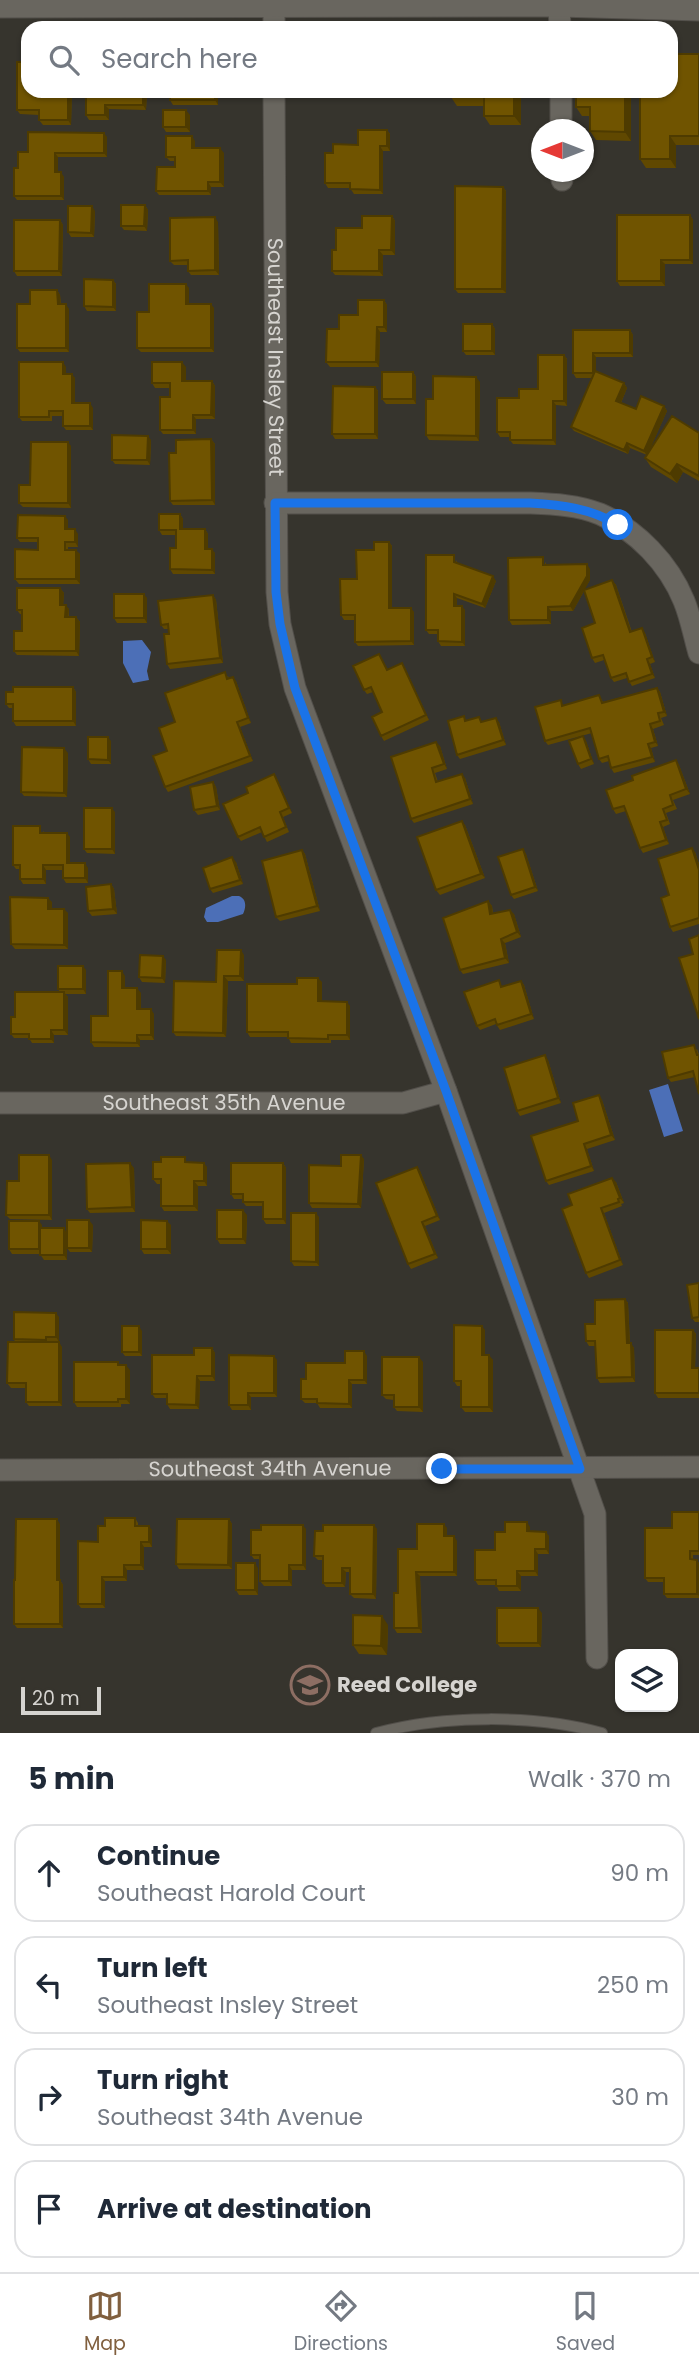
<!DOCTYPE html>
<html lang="en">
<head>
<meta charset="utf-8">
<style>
  :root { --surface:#fff; --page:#f6f6f7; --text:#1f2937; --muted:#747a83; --line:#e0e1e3; --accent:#805f3e }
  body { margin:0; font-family:Poppins,sans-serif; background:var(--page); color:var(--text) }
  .controls { position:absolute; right:21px; bottom:21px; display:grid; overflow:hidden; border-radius:14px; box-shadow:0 2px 5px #0004 }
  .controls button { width:63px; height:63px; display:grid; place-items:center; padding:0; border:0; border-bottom:2px solid var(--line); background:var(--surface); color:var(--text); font:35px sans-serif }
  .compass { position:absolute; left:531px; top:119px; width:63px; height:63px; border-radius:50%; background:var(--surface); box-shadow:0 2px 5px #0004; rotate:270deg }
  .scale { position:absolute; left:21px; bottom:18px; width:80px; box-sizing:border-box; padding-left:7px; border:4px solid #d6d4d0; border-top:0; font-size:19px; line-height:24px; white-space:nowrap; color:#d6d4d0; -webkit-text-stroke:5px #36342d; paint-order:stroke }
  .stop { position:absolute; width:21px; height:21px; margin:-16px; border:5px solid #1a73e8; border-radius:50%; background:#fff }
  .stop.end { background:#1a73e8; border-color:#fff; box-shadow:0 2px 7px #0008 }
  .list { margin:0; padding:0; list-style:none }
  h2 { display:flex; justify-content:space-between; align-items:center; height:91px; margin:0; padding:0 28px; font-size:30px }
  h2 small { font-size:23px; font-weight:400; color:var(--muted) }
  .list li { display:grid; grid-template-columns:46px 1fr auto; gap:21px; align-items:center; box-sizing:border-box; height:98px; margin:0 14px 14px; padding:0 14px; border:2px solid var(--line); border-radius:21px }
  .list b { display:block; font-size:26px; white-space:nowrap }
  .list p { margin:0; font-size:23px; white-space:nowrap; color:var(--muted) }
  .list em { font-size:23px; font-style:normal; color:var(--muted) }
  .icon { flex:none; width:38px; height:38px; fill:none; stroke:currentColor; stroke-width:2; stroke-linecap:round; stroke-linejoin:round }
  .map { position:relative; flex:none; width:699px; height:1733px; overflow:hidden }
  .search { position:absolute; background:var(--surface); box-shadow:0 2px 5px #0004; left:21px; right:21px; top:21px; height:77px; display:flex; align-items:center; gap:18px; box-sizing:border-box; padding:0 24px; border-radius:21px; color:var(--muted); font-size:26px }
  .sheet { height:539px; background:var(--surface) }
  nav { display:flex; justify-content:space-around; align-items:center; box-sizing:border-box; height:98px; border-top:2px solid var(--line); background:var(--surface); font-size:19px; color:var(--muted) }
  nav a { display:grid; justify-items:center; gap:4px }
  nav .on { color:var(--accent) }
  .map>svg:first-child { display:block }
  .water { fill:#4c6fb7 }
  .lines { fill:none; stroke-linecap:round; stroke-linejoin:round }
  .lane-casing { stroke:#524f4a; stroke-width:12 }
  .street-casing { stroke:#524f4a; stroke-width:23 }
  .lane { stroke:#69665f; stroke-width:10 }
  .street { stroke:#69665f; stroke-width:21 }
  .wall { fill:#604800 }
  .shaded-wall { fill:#4e3b00 }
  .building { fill:#705400; stroke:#4e3b00; stroke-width:2 }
  .route { stroke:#1a73e8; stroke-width:9 }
  .labels { text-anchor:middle; stroke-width:5; stroke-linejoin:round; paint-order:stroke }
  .street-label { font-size:21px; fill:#d6d4d0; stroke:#36342d }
  .poi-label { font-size:21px; font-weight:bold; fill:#d6d4d0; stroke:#36342d; text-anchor:start }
</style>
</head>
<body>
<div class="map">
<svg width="699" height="1733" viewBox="0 0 699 1733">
  <rect width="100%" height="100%" fill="#36342d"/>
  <path class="water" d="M 142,640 L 151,652 L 147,671 L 149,680 L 133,683 L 123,663 L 123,641 Z
    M 232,896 L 239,896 C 247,899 246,908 243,914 L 218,922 L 207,922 L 204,917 L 206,908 Z
    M 668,1084 L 683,1131 L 664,1137 L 649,1090 Z"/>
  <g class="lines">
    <defs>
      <path id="lane" d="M 376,1733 C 442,1715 536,1714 602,1733"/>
      <g id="street">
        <path d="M 274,5 L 274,28"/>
        <path d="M 559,6 L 560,28"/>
        <path d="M 0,7 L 559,6 L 699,10"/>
        <path id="s1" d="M 274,91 L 277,592 L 280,624 L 295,688 L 446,1091 L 595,1514 L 597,1658"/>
        <path d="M 561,91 L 561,130"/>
        <path d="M 562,172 L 562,180"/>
        <path d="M 275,503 L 530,503 C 553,504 578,505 600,514 C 637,530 669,564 684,601 C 691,618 694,636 699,653"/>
        <path id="s2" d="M 0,1103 L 403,1103 L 446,1091"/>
        <path id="s3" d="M 0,1470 L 699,1467"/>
      </g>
    </defs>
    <use href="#lane" class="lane-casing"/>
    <use href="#street" class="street-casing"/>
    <use href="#lane" class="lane"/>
    <use href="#street" class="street"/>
  </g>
  <path class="wall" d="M 699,54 L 699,145 L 676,145 L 676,168 L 646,168 L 640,159 Z
    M 72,91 L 71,125 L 43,125 L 39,120 L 39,115 L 20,114 L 17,110 Z
    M 86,91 L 147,91 L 146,110 L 109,109 L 109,120 L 89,120 L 86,115 Z
    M 170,91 L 218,91 L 218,105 L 173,105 L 170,100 Z
    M 384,91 L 384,96 L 339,96 L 336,92 Z
    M 521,91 L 521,125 L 490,125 L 484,116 L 484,106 L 457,106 L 451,97 Z
    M 631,91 L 631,141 L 596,140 L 590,131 L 590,116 L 582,116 L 576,107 Z
    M 190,115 L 190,132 L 166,132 L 163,127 Z
    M 387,130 L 390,134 L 390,151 L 383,151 L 383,194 L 354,194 L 350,188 L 328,188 L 325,183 L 358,145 Z
    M 107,137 L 107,157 L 58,157 L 58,172 L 64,177 L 64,200 L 17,200 L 14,196 L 18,168 L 28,152 Z
    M 195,141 L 195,148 L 224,153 L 224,187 L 211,187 L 211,195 L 159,195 L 156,191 L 175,167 L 175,161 L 170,161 L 166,157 Z
    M 503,187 L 506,191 L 506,293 L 458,293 L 455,289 Z
    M 145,205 L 148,210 L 147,231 L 124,230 L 121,226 Z
    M 95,211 L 94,237 L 71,237 L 68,232 Z
    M 690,215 L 693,220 L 693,264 L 665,264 L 665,286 L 620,286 L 617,281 Z
    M 392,216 L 395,221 L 395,255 L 383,255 L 383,276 L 335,275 L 332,271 L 336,250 L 362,228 Z
    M 60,220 L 63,225 L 62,276 L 17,276 L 14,271 Z
    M 218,222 L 219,275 L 191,275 L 188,271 L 188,265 L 174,265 L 170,261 Z
    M 113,280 L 116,284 L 116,311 L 87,311 L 84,306 Z
    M 189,288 L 189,304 L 214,308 L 214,352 L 141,352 L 137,348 L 149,312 Z
    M 57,290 L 60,295 L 61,304 L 69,309 L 69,352 L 20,352 L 17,348 L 30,304 Z
    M 384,300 L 387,305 L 387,332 L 380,332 L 379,367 L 330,367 L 326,362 L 339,329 L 358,315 Z
    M 492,324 L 495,329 L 495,355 L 466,355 L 463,351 Z
    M 573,330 L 630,330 L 633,335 L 633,357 L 596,357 L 596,371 L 624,383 L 627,388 L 621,403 L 636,409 L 664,406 L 667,411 L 648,453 L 699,433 L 699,481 L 683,472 L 677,483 L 651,467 L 645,458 L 647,455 L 630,448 L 628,454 L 574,431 L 571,427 L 592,378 L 576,378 L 573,373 Z
    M 564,355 L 567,359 L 567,406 L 556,405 L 556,445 L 513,444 L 510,440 L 510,437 L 500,437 L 497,432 L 519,398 L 538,389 Z
    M 66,367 L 66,374 L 75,378 L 75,403 L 93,408 L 93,430 L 66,430 L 63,426 L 63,416 L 52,416 L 52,421 L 22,421 L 19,417 Z
    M 186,367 L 186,381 L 212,381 L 215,386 L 215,419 L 196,419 L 196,434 L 163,434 L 160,430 L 170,397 L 170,388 L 155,388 L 152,383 Z
    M 413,372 L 416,377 L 416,404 L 386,404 L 382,399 Z
    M 480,382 L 479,441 L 429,440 L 426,435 L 433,399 Z
    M 375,387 L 378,391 L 378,439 L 335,439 L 332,434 Z
    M 211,439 L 215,444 L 215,505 L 173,505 L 170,501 L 176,453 Z
    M 151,440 L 150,465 L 115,464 L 112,460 Z
    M 71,446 L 71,508 L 23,507 L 19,503 Z
    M 180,514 L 183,519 L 183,529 L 205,529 L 208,534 L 208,549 L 215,553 L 215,574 L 173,574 L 170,569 L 176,548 L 176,535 L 162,535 L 159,530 Z
    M 68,520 L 68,529 L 78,534 L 78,547 L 68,547 L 68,550 L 80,554 L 80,584 L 19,584 L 15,579 L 38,550 L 38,542 L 20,542 L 17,538 Z
    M 389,542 L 392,546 L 392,608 L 414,612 L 414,645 L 358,646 L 355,642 L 355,620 L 344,620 L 341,615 L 357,579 L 374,550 Z
    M 457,560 L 457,563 L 496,581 L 485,608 L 457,598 L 457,606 L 465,610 L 465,646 L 441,646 L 438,641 L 438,634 L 429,634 L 426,630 Z
    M 546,562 L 546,565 L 590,569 L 590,580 L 584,590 L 612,580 L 616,585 L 632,632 L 645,633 L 655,662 L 650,664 L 655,678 L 632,686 L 627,678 L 614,682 L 611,678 L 604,660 L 595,663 L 592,658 L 595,623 L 584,591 L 573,611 L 551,611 L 551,624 L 512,625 L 509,620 Z
    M 60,588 L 64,593 L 63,605 L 69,609 L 69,617 L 76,617 L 80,622 L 79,656 L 17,655 L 14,651 L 22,631 L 22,614 L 20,614 L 17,610 Z
    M 213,595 L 216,600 L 223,663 L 170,669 L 167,664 L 169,634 L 168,629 L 164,629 L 161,625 Z
    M 147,598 L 147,623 L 117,623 L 114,618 Z
    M 379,654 L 388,670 L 405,668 L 429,720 L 384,741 L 381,736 L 382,712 L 373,692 L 367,694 L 364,690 Z
    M 228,676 L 229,679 L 236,681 L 251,723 L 240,727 L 253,761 L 168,792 L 165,787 L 167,751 L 175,722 Z
    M 73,687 L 76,692 L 76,726 L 16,726 L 13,721 L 13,708 L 9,708 L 6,704 Z
    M 657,688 L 660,692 L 667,716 L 661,718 L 664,725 L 653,729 L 658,746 L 651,748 L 655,762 L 614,773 L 611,768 L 609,761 L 602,763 L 599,759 L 592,733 L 548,745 L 545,741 L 564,705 L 599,695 L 603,702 Z
    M 467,721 L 499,722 L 506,745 L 460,759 L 457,755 Z
    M 583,736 L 586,741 L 594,764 L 581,769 L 578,764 Z
    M 111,741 L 111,764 L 91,764 L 88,759 Z
    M 440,746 L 447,769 L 435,773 L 438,782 L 465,778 L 473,804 L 414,823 L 411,819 Z
    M 68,753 L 67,797 L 24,796 L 21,792 Z
    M 676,760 L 679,765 L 690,794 L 673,800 L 677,809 L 666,813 L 670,824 L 663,827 L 669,844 L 643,853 L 640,848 L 626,811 L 616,814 L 613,809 L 633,780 Z
    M 274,774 L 277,779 L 292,813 L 283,817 L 289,832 L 267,842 L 262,832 L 241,841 L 238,837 L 248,793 Z
    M 213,782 L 216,787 L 220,810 L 198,815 L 194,810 Z
    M 115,812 L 115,854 L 87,853 L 84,849 Z
    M 465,825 L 485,878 L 440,895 L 436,890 Z
    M 44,831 L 44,833 L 70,837 L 70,863 L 88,868 L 88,883 L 66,883 L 63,878 L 63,870 L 46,870 L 46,884 L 23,884 L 20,879 L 20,869 L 16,869 L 13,865 Z
    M 523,849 L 526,854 L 538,891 L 514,899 L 511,895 Z
    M 302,850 L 305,854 L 320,911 L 280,921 L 276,917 Z
    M 695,852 L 699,864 L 699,924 L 673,932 L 670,927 L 669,895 Z
    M 236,862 L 243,884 L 213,893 L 210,889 Z
    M 111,884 L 114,889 L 117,914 L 92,916 L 88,911 Z
    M 488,901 L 492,906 L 493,913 L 514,914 L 521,937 L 505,943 L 509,963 L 463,974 L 460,970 Z
    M 52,902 L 52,909 L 68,913 L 68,949 L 15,949 L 11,944 Z
    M 244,955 L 244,981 L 228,981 L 226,1037 L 176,1036 L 173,1032 L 216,982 Z
    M 166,960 L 165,983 L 142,982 L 139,977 Z
    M 86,970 L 86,994 L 65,994 L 68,997 L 68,1035 L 54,1035 L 54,1043 L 32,1043 L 29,1038 L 14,1038 L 11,1034 L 15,1017 L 60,992 L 58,989 Z
    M 125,976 L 125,988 L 141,993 L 141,1009 L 154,1014 L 154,1040 L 140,1040 L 140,1047 L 94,1047 L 91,1042 L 108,1016 Z
    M 521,981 L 524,985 L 534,1019 L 500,1030 L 496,1024 L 480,1030 L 477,1026 L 503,986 Z
    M 322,982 L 322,1001 L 350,1006 L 350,1040 L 331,1040 L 331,1043 L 291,1043 L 288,1037 L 250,1037 L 247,1032 L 297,984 Z
    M 697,1049 L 699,1055 L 695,1077 L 671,1082 L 668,1078 Z
    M 548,1060 L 561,1103 L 520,1116 L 517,1111 Z
    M 599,1095 L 602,1100 L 615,1140 L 587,1149 L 594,1171 L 549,1185 L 546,1181 L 578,1121 Z
    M 364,1159 L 361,1208 L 312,1208 L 309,1203 L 341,1166 Z
    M 52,1160 L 52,1220 L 10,1219 L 6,1215 L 19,1181 Z
    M 188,1162 L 207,1167 L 207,1186 L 198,1186 L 198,1211 L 164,1211 L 161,1206 L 161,1184 L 157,1184 L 153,1179 Z
    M 283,1163 L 286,1168 L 286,1224 L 266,1224 L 263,1219 L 263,1206 L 246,1206 L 243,1202 L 243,1199 L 234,1199 L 231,1194 Z
    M 417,1167 L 420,1171 L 440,1220 L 425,1226 L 438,1258 L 411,1269 L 408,1264 Z
    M 134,1168 L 135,1212 L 90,1213 L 87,1209 Z
    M 616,1182 L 624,1203 L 621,1204 L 622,1206 L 604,1213 L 623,1265 L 589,1278 L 586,1273 L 572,1205 Z
    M 247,1215 L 246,1244 L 220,1244 L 217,1239 Z
    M 319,1217 L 319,1266 L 294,1266 L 291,1261 Z
    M 42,1225 L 42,1228 L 67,1233 L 93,1225 L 92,1252 L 70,1252 L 67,1248 L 67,1237 L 67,1260 L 44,1260 L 40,1254 L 12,1254 L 9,1249 Z
    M 171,1225 L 171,1254 L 144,1254 L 141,1249 Z
    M 699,1283 L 699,1322 L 695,1322 L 692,1318 Z
    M 625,1299 L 628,1303 L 630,1343 L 634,1348 L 635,1382 L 600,1383 L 597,1378 L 596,1346 L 589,1346 L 586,1341 L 595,1324 Z
    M 59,1317 L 59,1342 L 49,1342 L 62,1347 L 62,1406 L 29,1406 L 26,1402 L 26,1388 L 11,1388 L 7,1383 L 15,1342 L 14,1339 Z
    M 485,1330 L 485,1355 L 493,1360 L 493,1412 L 465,1412 L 461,1407 L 461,1386 L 457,1386 L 454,1381 Z
    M 693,1330 L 696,1334 L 695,1368 L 699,1368 L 699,1398 L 658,1398 L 655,1393 Z
    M 142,1331 L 142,1356 L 125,1356 L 122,1352 Z
    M 212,1348 L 215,1353 L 215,1381 L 200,1381 L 199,1409 L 170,1409 L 167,1404 L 167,1398 L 155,1398 L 152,1394 L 194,1355 Z
    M 367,1356 L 367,1384 L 352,1384 L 352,1408 L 320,1408 L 317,1403 L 305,1403 L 301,1399 L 306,1379 L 345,1363 Z
    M 277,1360 L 277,1397 L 251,1397 L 251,1410 L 232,1410 L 229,1405 Z
    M 423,1362 L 423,1412 L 397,1411 L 394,1407 L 394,1400 L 386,1399 L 382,1395 Z
    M 130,1370 L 130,1404 L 121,1404 L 121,1407 L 77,1407 L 74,1402 Z
    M 699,1512 L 699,1555 L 693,1555 L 693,1560 L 699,1563 L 699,1598 L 667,1598 L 664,1594 L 664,1582 L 648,1582 L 645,1578 L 672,1528 Z
    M 135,1518 L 138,1523 L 138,1526 L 152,1530 L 152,1547 L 144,1547 L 144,1570 L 127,1570 L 127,1581 L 105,1581 L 105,1608 L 81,1608 L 78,1604 L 98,1542 L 105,1526 Z
    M 229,1519 L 232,1524 L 232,1569 L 179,1569 L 176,1564 Z
    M 60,1524 L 60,1580 L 63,1585 L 63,1628 L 17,1628 L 14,1624 Z
    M 530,1527 L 530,1532 L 549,1536 L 549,1554 L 538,1554 L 538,1576 L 521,1576 L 521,1591 L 499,1591 L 496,1585 L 478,1585 L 475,1580 L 505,1532 Z
    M 447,1528 L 447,1536 L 457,1541 L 457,1576 L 420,1576 L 422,1633 L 397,1633 L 394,1628 L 398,1593 L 417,1549 Z
    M 306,1529 L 306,1570 L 292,1570 L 292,1586 L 264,1586 L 260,1581 L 260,1559 L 254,1559 L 251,1555 Z
    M 377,1529 L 376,1599 L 354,1598 L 350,1594 L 350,1572 L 346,1572 L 345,1587 L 326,1587 L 323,1583 L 323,1560 L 318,1560 L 314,1556 Z
    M 258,1568 L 258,1595 L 239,1595 L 236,1590 Z
    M 542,1613 L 541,1647 L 500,1647 L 497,1643 Z
    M 388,1625 L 387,1655 L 359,1654 L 353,1645 Z"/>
  <path class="shaded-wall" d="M 68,91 L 72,91 L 71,125 L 68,120 Z
    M 143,91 L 147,91 L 146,110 L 143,105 Z
    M 215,91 L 218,91 L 218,105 L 215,100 Z
    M 514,91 L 521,91 L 521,125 L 514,116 Z
    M 625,91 L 631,91 L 631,141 L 625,132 Z
    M 105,105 L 109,109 L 109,120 L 105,115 Z
    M 186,110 L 190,115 L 190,132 L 186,127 Z
    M 387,130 L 390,134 L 390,151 L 387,146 Z
    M 104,133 L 107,137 L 107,157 L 104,153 Z
    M 192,136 L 195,141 L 195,153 L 192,148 Z
    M 670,136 L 676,145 L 676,168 L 670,159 Z
    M 380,146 L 383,151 L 383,194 L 380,190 Z
    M 220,148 L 224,153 L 224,187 L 220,182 Z
    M 55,153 L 58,157 L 58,177 L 55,172 Z
    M 61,172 L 64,177 L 64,200 L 61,196 Z
    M 208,182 L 211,187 L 211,195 L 208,191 Z
    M 503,187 L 506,191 L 506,293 L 502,289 Z
    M 145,205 L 148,210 L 147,231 L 144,226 Z
    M 92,206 L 95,211 L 94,237 L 91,233 Z
    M 690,215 L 693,220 L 693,264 L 690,260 Z
    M 392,216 L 395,221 L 395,255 L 391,250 Z
    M 215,217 L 218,222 L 219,275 L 215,270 Z
    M 60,220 L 63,225 L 62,276 L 59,271 Z
    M 379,250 L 383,255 L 383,276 L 379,271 Z
    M 661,260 L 665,264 L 665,286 L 661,281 Z
    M 113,280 L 116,284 L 116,311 L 113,307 Z
    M 186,284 L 189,288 L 189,308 L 186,304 Z
    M 57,290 L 60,295 L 61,309 L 58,304 Z
    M 384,300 L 387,305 L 387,332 L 384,327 Z
    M 66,304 L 69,309 L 69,352 L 66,348 Z
    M 211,304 L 214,308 L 214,352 L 211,348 Z
    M 492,324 L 495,329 L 495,355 L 492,351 Z
    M 377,327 L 380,332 L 379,367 L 376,362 Z
    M 630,330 L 633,335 L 633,357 L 630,353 Z
    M 593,353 L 596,357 L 596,378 L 593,373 Z
    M 564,355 L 567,359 L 567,406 L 564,401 Z
    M 63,362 L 66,367 L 66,378 L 63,374 Z
    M 182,362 L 186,367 L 186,385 L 182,381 Z
    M 413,372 L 416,377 L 416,404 L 413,399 Z
    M 72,374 L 75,378 L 75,408 L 72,403 Z
    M 476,377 L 480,382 L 479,441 L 476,436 Z
    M 212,381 L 215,386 L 215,419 L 211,415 Z
    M 624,383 L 627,388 L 620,405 L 616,401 Z
    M 375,387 L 378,391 L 378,439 L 375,434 Z
    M 553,401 L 556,405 L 556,445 L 553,440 Z
    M 90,403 L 93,408 L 93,430 L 90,426 Z
    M 664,406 L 667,411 L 647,456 L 644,451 Z
    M 193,415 L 196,419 L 196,434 L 193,430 Z
    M 148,436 L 151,440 L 150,465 L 147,460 Z
    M 211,439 L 215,444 L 215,505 L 212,500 Z
    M 68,442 L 71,446 L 71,508 L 68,503 Z
    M 627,443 L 630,448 L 628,454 L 624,450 Z
    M 677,464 L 683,472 L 677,483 L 670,474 Z
    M 180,514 L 183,519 L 183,534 L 180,529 Z
    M 65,516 L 68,520 L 68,534 L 65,529 Z
    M 75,529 L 78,534 L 78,547 L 75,542 Z
    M 205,529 L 208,534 L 208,553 L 205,549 Z
    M 389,542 L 392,546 L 392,613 L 389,608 Z
    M 212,549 L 215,553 L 215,574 L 212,570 Z
    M 76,550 L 80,554 L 80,584 L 76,579 Z
    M 587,564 L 590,569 L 590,580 L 573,611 L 570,606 Z
    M 493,576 L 496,581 L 485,608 L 482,604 Z
    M 612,580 L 616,585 L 633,637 L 630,632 Z
    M 60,588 L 64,593 L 63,609 L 60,605 Z
    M 144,594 L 147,598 L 147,623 L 144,618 Z
    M 454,594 L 457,598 L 457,610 L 454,606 Z
    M 213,595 L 216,600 L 223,663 L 220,658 Z
    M 66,605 L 69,609 L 68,622 L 65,617 Z
    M 462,606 L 465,610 L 465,646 L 462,642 Z
    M 548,607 L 551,611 L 551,624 L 548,620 Z
    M 411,608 L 414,612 L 414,645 L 411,641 Z
    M 76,617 L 80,622 L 79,656 L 76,651 Z
    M 642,628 L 645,633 L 655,662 L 652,657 Z
    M 647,659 L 650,664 L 655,678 L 652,674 Z
    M 402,663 L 405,668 L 429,720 L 426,715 Z
    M 233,677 L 236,681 L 251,723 L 248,718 Z
    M 73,687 L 76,692 L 76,726 L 73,721 Z
    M 657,688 L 660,692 L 667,716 L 664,712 Z
    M 496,718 L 499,722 L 506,745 L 503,740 Z
    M 237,722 L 240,727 L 253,761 L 250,756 Z
    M 650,724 L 653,729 L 658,746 L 655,742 Z
    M 583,736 L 586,741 L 594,764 L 591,759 Z
    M 108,737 L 111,741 L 111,764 L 108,760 Z
    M 436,742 L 440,746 L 447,769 L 444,764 Z
    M 648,744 L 651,748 L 655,762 L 652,757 Z
    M 64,748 L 68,753 L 67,797 L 64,793 Z
    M 676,760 L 679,765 L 690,794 L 686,789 Z
    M 274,774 L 277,779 L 292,813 L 289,808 Z
    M 462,774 L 465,778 L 473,804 L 470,799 Z
    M 213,782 L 216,787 L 220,810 L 217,806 Z
    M 112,808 L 115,812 L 115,854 L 112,849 Z
    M 462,821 L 465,825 L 485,878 L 481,874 Z
    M 660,822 L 663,827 L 669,844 L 666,840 Z
    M 67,833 L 70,837 L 70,868 L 67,863 Z
    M 692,848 L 695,852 L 699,864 L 699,870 Z
    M 523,849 L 526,854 L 538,891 L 535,887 Z
    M 302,850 L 305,854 L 320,911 L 317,906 Z
    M 232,857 L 236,862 L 243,884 L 240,880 Z
    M 85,863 L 88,868 L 88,883 L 85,878 Z
    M 43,865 L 46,870 L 46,884 L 43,879 Z
    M 111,884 L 114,889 L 117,914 L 113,909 Z
    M 48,898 L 52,902 L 52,913 L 48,909 Z
    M 488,901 L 492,906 L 493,918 L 490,914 Z
    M 64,909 L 68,913 L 68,949 L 64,945 Z
    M 510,910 L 514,914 L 521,937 L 517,932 Z
    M 501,939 L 505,943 L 509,963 L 505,958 Z
    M 241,950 L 244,955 L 244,981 L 240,976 Z
    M 163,956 L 166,960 L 165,983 L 162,978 Z
    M 83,966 L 86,970 L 86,994 L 83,989 Z
    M 122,971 L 125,976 L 125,992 L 122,988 Z
    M 224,976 L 228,981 L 226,1037 L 223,1033 Z
    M 318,978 L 322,982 L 322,1006 L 318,1001 Z
    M 521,981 L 524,985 L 534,1019 L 531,1014 Z
    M 137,988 L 141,993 L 141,1014 L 137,1009 Z
    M 64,992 L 68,997 L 68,1035 L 64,1030 Z
    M 347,1002 L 350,1006 L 350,1040 L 347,1035 Z
    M 151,1009 L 154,1014 L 154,1040 L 151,1035 Z
    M 51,1030 L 54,1035 L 54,1043 L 51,1039 Z
    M 137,1035 L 140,1040 L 140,1047 L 137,1043 Z
    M 545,1055 L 548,1060 L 561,1103 L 558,1098 Z
    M 599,1095 L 602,1100 L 615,1140 L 611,1135 Z
    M 584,1144 L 587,1149 L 594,1171 L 591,1166 Z
    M 49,1155 L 52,1160 L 52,1220 L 49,1215 Z
    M 361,1155 L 364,1159 L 361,1208 L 358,1204 Z
    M 130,1163 L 134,1168 L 135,1212 L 132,1207 Z
    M 204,1163 L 207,1167 L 207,1186 L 204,1181 Z
    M 283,1163 L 286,1168 L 286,1224 L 283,1219 Z
    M 417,1167 L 420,1171 L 440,1220 L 437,1216 Z
    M 612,1178 L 616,1182 L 624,1203 L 620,1198 Z
    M 194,1181 L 198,1186 L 198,1211 L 194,1206 Z
    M 601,1208 L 604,1213 L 623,1265 L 620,1260 Z
    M 243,1210 L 247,1215 L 246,1244 L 243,1239 Z
    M 316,1213 L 319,1217 L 319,1266 L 316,1262 Z
    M 89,1220 L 93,1225 L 92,1252 L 89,1248 Z
    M 39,1221 L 42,1225 L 42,1254 L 39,1249 Z
    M 167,1221 L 171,1225 L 171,1254 L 167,1249 Z
    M 422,1222 L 425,1226 L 438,1258 L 435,1254 Z
    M 64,1228 L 67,1233 L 67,1260 L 64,1255 Z
    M 625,1299 L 628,1303 L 630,1348 L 627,1343 Z
    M 56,1313 L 59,1317 L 59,1342 L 56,1337 Z
    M 139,1326 L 142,1331 L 142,1356 L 139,1352 Z
    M 482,1326 L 485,1330 L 485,1360 L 482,1355 Z
    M 693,1330 L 696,1334 L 695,1372 L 692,1368 Z
    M 59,1342 L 62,1347 L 62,1406 L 59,1402 Z
    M 631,1343 L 634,1348 L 635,1382 L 632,1377 Z
    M 212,1348 L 215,1353 L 215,1381 L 212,1376 Z
    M 364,1351 L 367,1356 L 367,1384 L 364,1380 Z
    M 489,1355 L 493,1360 L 493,1412 L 489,1407 Z
    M 274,1356 L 277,1360 L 277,1397 L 274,1393 Z
    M 419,1357 L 423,1362 L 423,1412 L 419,1407 Z
    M 126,1365 L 130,1370 L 130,1404 L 126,1399 Z
    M 197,1376 L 200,1381 L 199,1409 L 196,1405 Z
    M 349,1380 L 352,1384 L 352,1408 L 349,1404 Z
    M 248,1393 L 251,1397 L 251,1410 L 248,1405 Z
    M 57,1519 L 60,1524 L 60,1580 L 63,1585 L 63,1628 L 60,1624 L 57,1580 Z
    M 229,1519 L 232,1524 L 232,1569 L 228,1565 Z
    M 527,1522 L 530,1527 L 530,1536 L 527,1531 Z
    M 444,1524 L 447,1528 L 447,1541 L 444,1536 Z
    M 303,1525 L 306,1529 L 306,1570 L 303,1565 Z
    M 374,1525 L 377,1529 L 376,1599 L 373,1594 Z
    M 149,1526 L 152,1530 L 152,1547 L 149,1542 Z
    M 546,1532 L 549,1536 L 549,1554 L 546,1549 Z
    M 454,1536 L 457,1541 L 457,1576 L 454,1572 Z
    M 141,1542 L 144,1547 L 144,1570 L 141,1565 Z
    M 535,1549 L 538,1554 L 538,1576 L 535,1571 Z
    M 697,1560 L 699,1563 L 699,1596 L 697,1594 Z
    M 255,1563 L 258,1568 L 258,1595 L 255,1590 Z
    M 124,1565 L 127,1570 L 127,1581 L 124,1577 Z
    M 289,1565 L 292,1570 L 292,1586 L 289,1581 Z
    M 342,1568 L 346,1572 L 345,1587 L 342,1583 Z
    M 517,1571 L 521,1576 L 521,1591 L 517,1586 Z
    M 416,1572 L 420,1576 L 422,1633 L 419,1628 Z
    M 102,1577 L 105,1581 L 105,1608 L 102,1604 Z
    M 538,1608 L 542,1613 L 541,1647 L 538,1643 Z
    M 382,1616 L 388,1625 L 387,1655 L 381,1646 Z"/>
  <path class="building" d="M 671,54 L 699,54 L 699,136 L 670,136 L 670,159 L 640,159 L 640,91 L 671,91 Z
    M 17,62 L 28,62 L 28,91 L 68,91 L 68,120 L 39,120 L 39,110 L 17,110 Z
    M 86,91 L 143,91 L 143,105 L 105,105 L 105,115 L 86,115 Z
    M 170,91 L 215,91 L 215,100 L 170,100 Z
    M 336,91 L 381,91 L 381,92 L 336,92 Z
    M 451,91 L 514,91 L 514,116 L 484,116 L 484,97 L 451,97 Z
    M 576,91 L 625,91 L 625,132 L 590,131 L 590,107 L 576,107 Z
    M 163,110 L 186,110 L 186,127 L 163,127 Z
    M 358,130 L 387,130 L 387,146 L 380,146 L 380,190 L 350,189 L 350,183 L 325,183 L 325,153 L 333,153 L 333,144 L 358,145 Z
    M 28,132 L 104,133 L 104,153 L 55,153 L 55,172 L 61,172 L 61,196 L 14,196 L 14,168 L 18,168 L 18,152 L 28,152 Z
    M 166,136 L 192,136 L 192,148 L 220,148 L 220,182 L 208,182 L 208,191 L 156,191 L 157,167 L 175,167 L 175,157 L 166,157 Z
    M 455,186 L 503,187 L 502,289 L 455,289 Z
    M 121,205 L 145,205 L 144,226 L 121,226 Z
    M 68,206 L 92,206 L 91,233 L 68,232 Z
    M 617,215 L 690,215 L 690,260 L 661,260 L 661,281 L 617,281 Z
    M 362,216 L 392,216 L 391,250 L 379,250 L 379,271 L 332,271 L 332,250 L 336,250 L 336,228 L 362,228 Z
    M 215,217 L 215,270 L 188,271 L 188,260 L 170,261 L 170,218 Z
    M 14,220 L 60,220 L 59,271 L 14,271 Z
    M 84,279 L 113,280 L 113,307 L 84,306 Z
    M 149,284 L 186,284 L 186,304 L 211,304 L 211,348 L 137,348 L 137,312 L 149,312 Z
    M 30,290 L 57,290 L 58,304 L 66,304 L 66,348 L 17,348 L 17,304 L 30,304 Z
    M 358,300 L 384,300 L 384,327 L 377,327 L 376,362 L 326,362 L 327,329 L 339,329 L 339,315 L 358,315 Z
    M 463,324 L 492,324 L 492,351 L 463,351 Z
    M 573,330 L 630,330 L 630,353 L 593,353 L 593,373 L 573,373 Z
    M 538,355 L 564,355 L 564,401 L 553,401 L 553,440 L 510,440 L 510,432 L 497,432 L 497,398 L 519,398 L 519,389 L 538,389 Z
    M 19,362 L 63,362 L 63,374 L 72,374 L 72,403 L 90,403 L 90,426 L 63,426 L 63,411 L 49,411 L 49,417 L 19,417 Z
    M 152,362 L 182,362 L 182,381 L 212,381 L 211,415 L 193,415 L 193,430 L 160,430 L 160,397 L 170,397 L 170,383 L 152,383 Z
    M 595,371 L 624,383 L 616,401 L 636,409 L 641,396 L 664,406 L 644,451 L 627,443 L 624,450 L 571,427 Z
    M 382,372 L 413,372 L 413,399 L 382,399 Z
    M 433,376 L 476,377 L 476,436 L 426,435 L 426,399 L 433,399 Z
    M 333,386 L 375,387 L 375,434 L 332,434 Z
    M 672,416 L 699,433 L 699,476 L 677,464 L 670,474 L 645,458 Z
    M 112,435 L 148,436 L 147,460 L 112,460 Z
    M 211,439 L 212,500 L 170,501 L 169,453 L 176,453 L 176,440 Z
    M 31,442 L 68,442 L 68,503 L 19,503 L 19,485 L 30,485 Z
    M 159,514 L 180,514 L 180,529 L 205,529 L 205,549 L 212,549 L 212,570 L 170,569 L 170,548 L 176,548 L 176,530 L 159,530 Z
    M 18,515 L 65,516 L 65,529 L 75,529 L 75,542 L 65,542 L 65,550 L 76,550 L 76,579 L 15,579 L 15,549 L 38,550 L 38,538 L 17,538 Z
    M 374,542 L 389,542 L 389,608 L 411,608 L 411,641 L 355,642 L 355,615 L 341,615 L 340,579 L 357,579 L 356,550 L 374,550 Z
    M 426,555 L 454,555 L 454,562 L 493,576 L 482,604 L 454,594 L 454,606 L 462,606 L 462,642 L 438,641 L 438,630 L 426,630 Z
    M 543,557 L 543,565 L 587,564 L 587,576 L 570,606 L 548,607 L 548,620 L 509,620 L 508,558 Z
    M 612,580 L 630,632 L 642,628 L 652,657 L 647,659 L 652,674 L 629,682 L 626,673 L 611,678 L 603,655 L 592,658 L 582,628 L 595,623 L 584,590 Z
    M 17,588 L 60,588 L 60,605 L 66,605 L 65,617 L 76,617 L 76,651 L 14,651 L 14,631 L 22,631 L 22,610 L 17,610 Z
    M 114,594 L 144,594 L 144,618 L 114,618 Z
    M 213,595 L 220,658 L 167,664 L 164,634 L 169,634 L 168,624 L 161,625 L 158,601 Z
    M 379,654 L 387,670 L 402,663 L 426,715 L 381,736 L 372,717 L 382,712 L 371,687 L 364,690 L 353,666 Z
    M 225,672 L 227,679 L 233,677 L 248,718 L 237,722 L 250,756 L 165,787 L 153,756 L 167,751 L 159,728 L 175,722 L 165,693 Z
    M 13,687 L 73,687 L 73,721 L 13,721 L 13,704 L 6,704 L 6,692 L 13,692 Z
    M 657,688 L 664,712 L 658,713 L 660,721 L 650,724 L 655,742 L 648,744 L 652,757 L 611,768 L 608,756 L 599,759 L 590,728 L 545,741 L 535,707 L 561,700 L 562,706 L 599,695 L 602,703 Z
    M 464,716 L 465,721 L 479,717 L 481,722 L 496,718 L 503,740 L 457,755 L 448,721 Z
    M 583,736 L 591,759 L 578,764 L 569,741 Z
    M 88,737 L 108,737 L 108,760 L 88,759 Z
    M 436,742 L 444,764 L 432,768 L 436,782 L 462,774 L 470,799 L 411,819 L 391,757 Z
    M 22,747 L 64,748 L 64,793 L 21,792 Z
    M 676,760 L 686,789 L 670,795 L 673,805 L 663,809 L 667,820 L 660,822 L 666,840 L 640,848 L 624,806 L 613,809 L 606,790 L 633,780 L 632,776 Z
    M 274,774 L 289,808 L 280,812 L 286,827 L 264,837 L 260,827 L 238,837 L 223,804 L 248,793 L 246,787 Z
    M 213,782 L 217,806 L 194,810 L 190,787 Z
    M 84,808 L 112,808 L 112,849 L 84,849 Z
    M 462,821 L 481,874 L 436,890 L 417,837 Z
    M 13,826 L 40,826 L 40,833 L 67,833 L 67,863 L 85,863 L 85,878 L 63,878 L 63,865 L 43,865 L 43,879 L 20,879 L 20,865 L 13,865 Z
    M 692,848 L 699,870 L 699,918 L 670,927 L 661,898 L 669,895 L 658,859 Z
    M 523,849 L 535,887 L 511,895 L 498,857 Z
    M 302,850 L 317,906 L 276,917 L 262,861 Z
    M 232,857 L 240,880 L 210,889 L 203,868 Z
    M 111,884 L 113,909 L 88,911 L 86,887 Z
    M 10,897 L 48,898 L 48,909 L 64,909 L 64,945 L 11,944 Z
    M 488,901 L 490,914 L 510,910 L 517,932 L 501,939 L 505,958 L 460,970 L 443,918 Z
    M 699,935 L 699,1019 L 679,958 L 693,954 L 689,939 Z
    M 217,950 L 241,950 L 240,976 L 224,976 L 223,1033 L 173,1032 L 174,981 L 216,982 Z
    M 140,955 L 163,956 L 162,978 L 139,977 Z
    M 58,966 L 83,966 L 83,989 L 58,989 Z
    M 108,971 L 122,971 L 122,988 L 137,988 L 137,1009 L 151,1009 L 151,1035 L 137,1035 L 137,1043 L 91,1042 L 91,1016 L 108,1016 Z
    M 297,978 L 318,978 L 318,1001 L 347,1002 L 347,1035 L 328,1035 L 328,1039 L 288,1038 L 288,1032 L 247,1032 L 247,984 L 297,984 Z
    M 499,980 L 501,987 L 521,981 L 531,1014 L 497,1025 L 495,1019 L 477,1026 L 464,992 Z
    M 15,992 L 64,992 L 64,1030 L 51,1030 L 51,1039 L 29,1039 L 29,1034 L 11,1034 L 11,1017 L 15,1017 Z
    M 694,1045 L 697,1055 L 699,1055 L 699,1094 L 693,1071 L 668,1078 L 662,1052 Z
    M 545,1055 L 558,1098 L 517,1111 L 504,1068 Z
    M 599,1095 L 611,1135 L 584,1144 L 591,1166 L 546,1181 L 531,1136 L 578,1121 L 573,1103 Z
    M 19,1155 L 49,1155 L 49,1215 L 6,1215 L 7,1181 L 19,1181 Z
    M 341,1155 L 361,1155 L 358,1204 L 309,1203 L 309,1165 L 341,1166 Z
    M 161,1157 L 185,1157 L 185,1162 L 204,1163 L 204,1181 L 194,1181 L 194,1206 L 161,1206 L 161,1179 L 153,1179 L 153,1162 L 161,1162 Z
    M 130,1163 L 132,1207 L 87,1209 L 86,1164 Z
    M 231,1163 L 283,1163 L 283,1219 L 263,1219 L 263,1202 L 243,1202 L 243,1194 L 231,1194 Z
    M 417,1167 L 437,1216 L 422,1222 L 435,1254 L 408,1264 L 376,1183 Z
    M 612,1178 L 620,1198 L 618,1199 L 619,1202 L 601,1208 L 620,1260 L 586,1273 L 562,1209 L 572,1205 L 568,1194 Z
    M 217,1210 L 243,1210 L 243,1239 L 217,1239 Z
    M 291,1213 L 316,1213 L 316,1262 L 291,1261 Z
    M 67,1220 L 89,1220 L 89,1248 L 67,1248 Z
    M 141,1220 L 167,1221 L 167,1249 L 141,1249 Z
    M 9,1221 L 39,1221 L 39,1249 L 9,1249 Z
    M 40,1228 L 64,1228 L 64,1255 L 40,1255 Z
    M 699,1283 L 699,1317 L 692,1318 L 687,1285 Z
    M 625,1299 L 627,1343 L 631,1343 L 632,1377 L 597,1378 L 595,1341 L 586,1341 L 585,1324 L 595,1324 L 595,1300 Z
    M 14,1312 L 56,1313 L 56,1337 L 46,1337 L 46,1340 L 14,1339 Z
    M 454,1325 L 482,1326 L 482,1355 L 489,1355 L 489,1407 L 461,1407 L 461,1381 L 454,1381 Z
    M 122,1326 L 139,1326 L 139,1352 L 122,1352 Z
    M 655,1330 L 693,1330 L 692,1368 L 699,1368 L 699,1393 L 655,1393 Z
    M 8,1342 L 59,1342 L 59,1402 L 26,1402 L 26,1383 L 7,1383 Z
    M 194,1348 L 212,1348 L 212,1376 L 197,1376 L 196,1405 L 167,1404 L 167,1394 L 152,1394 L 152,1355 L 194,1355 Z
    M 345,1351 L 364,1351 L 364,1380 L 349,1380 L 349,1404 L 317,1403 L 317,1399 L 301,1399 L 301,1379 L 306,1379 L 306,1363 L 345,1363 Z
    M 229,1355 L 274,1356 L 274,1393 L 248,1393 L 248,1405 L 229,1405 Z
    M 382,1357 L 419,1357 L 419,1407 L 394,1407 L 394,1395 L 382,1395 Z
    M 74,1362 L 118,1362 L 118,1365 L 126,1365 L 126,1399 L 118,1399 L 118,1402 L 74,1402 Z
    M 672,1512 L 699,1512 L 699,1551 L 690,1551 L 690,1559 L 697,1560 L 697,1594 L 664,1594 L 664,1578 L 645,1578 L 645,1528 L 672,1528 Z
    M 105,1518 L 135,1518 L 135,1526 L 149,1526 L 149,1542 L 141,1542 L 141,1565 L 124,1565 L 124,1577 L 102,1577 L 102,1604 L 78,1604 L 78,1541 L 98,1542 L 98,1526 L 105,1526 Z
    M 16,1519 L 57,1519 L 57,1580 L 60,1580 L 60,1624 L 14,1624 L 14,1580 L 15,1580 Z
    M 177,1519 L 229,1519 L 228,1565 L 176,1564 Z
    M 505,1522 L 527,1522 L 527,1531 L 546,1532 L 546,1549 L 535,1549 L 535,1571 L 517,1571 L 517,1586 L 496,1586 L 496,1580 L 475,1580 L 475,1550 L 495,1550 L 495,1532 L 505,1532 Z
    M 417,1524 L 444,1524 L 444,1536 L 454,1536 L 454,1572 L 416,1572 L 419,1628 L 394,1628 L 394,1593 L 398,1593 L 398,1549 L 417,1549 Z
    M 261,1525 L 303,1525 L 303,1565 L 289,1565 L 289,1581 L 260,1581 L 260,1555 L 251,1555 L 251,1530 L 261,1530 Z
    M 323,1525 L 374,1525 L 373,1594 L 350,1594 L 350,1568 L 342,1568 L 342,1583 L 323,1583 L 323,1556 L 314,1556 L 315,1531 L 323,1531 Z
    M 236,1563 L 255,1563 L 255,1590 L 236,1590 Z
    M 497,1608 L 538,1608 L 538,1643 L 497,1643 Z
    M 353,1615 L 382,1616 L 381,1646 L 353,1645 Z"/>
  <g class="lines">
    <path class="route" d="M 442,1469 L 580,1469 L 446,1091 L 295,688 L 280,624 L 276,592 L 275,503 L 530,503 C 562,505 590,508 618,525"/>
  </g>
  <defs>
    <symbol id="university-ring" viewBox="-11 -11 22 22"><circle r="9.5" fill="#36342d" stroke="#8d6e63" stroke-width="1.5"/><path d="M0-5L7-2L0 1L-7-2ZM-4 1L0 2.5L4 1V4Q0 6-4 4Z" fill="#8d6e63"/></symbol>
  </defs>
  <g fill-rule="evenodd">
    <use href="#university-ring" x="288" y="1663" width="44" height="44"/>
  </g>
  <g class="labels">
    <g class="street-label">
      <text dy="7" stroke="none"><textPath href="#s1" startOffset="266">Southeast Insley Street</textPath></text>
      <text dy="7" stroke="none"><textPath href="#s2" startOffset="224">Southeast 35th Avenue</textPath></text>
      <text dy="7" stroke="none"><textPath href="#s3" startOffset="270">Southeast 34th Avenue</textPath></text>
    </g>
    <g class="poi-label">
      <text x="337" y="1692">Reed College</text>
    </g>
  </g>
</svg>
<div class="controls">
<button><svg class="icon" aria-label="layers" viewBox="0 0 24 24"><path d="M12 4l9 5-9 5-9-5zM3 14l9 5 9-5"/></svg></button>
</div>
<svg class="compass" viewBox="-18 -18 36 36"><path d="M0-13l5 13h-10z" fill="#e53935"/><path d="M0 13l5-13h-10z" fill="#747a83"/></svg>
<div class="scale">20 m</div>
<div class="stop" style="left:618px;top:525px"></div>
<div class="stop end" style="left:442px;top:1469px"></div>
<div class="search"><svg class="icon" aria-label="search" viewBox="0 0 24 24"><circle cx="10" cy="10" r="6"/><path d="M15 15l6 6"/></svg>Search here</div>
</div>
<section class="sheet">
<h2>5 min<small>Walk · 370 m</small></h2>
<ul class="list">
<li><svg class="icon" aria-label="ahead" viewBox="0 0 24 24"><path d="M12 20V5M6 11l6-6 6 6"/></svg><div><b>Continue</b><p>Southeast Harold Court</p></div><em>90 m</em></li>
<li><svg class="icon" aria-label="left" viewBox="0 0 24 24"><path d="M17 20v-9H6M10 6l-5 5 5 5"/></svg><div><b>Turn left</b><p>Southeast Insley Street</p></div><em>250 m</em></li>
<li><svg class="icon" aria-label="right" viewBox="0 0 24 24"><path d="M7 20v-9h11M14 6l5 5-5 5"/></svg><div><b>Turn right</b><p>Southeast 34th Avenue</p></div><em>30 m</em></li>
<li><svg class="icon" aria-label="arrive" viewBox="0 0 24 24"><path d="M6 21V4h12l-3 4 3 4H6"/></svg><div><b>Arrive at destination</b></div></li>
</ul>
</section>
<nav>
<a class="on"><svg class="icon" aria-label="map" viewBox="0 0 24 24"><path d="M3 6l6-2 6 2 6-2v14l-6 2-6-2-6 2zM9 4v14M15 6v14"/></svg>Map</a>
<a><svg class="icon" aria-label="directions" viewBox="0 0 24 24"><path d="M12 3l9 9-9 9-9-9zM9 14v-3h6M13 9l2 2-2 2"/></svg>Directions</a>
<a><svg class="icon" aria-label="saved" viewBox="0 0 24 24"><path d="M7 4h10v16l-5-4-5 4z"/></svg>Saved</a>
</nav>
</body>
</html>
